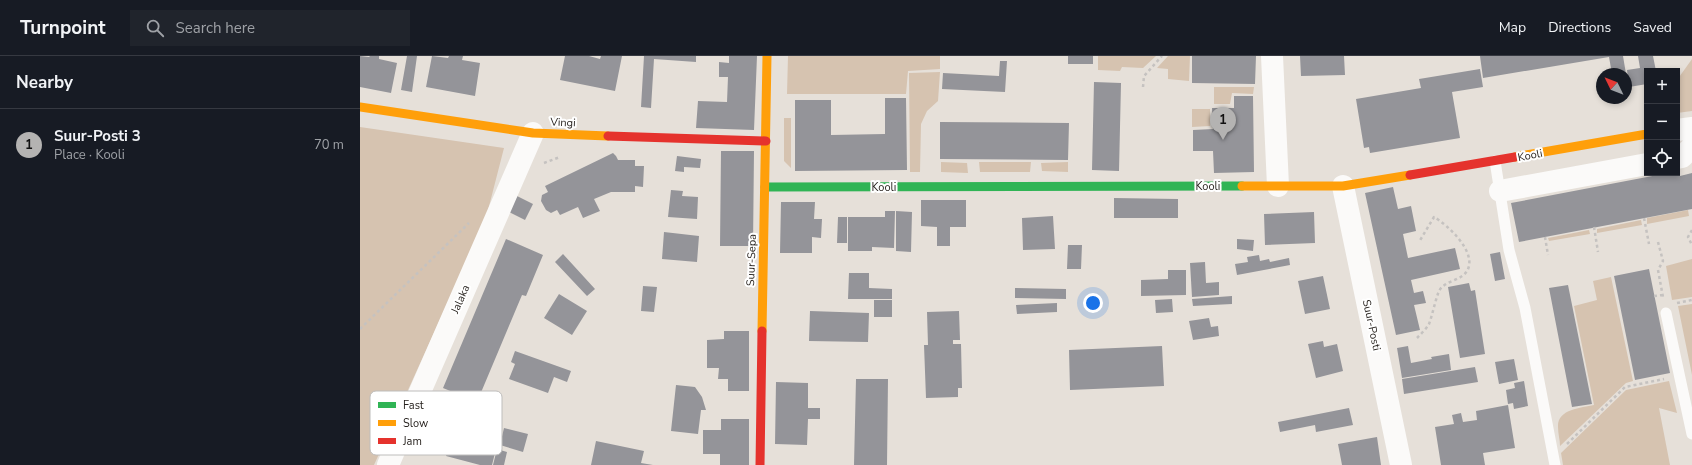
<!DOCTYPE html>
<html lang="en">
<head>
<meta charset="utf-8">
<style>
  :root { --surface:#171b24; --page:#20242c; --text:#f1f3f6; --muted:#9ea1a6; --line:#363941; --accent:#b4b3b2 }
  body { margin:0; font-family:"Nunito Sans",sans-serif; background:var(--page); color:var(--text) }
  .controls { position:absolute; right:12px; top:12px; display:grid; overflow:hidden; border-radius:0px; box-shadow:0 2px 6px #0003 }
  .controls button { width:36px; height:36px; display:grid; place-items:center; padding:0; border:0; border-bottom:1px solid var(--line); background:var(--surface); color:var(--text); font:20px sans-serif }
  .compass { position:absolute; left:1236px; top:12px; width:36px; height:36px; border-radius:50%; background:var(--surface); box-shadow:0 2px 6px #0003; rotate:313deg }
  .you { position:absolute; left:733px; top:247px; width:14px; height:14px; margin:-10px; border:3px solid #fff; border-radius:50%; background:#1a73e8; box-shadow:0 0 0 6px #1a73e833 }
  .badge { display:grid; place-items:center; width:26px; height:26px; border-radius:50%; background:var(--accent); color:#111; font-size:13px; font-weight:700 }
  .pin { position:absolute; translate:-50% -33px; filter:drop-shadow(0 1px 2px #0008) }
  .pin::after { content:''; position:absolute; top:21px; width:14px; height:12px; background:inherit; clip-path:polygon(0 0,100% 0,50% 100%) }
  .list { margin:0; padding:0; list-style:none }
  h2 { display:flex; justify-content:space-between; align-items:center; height:52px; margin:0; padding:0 16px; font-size:17px }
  h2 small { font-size:13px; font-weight:400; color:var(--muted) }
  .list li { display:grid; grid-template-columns:26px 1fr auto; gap:12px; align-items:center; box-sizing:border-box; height:72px; padding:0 16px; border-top:1px solid var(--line) }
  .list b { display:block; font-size:15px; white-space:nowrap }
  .list p { margin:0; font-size:13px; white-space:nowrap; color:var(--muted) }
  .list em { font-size:13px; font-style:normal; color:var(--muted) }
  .icon { flex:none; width:22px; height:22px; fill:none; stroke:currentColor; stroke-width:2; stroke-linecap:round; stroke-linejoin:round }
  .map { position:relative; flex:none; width:1332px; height:409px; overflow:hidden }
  header { display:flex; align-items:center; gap:24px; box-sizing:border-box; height:56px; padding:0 20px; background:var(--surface); border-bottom:1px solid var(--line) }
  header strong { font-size:19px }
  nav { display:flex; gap:22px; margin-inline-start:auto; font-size:14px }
  .search { width:280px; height:36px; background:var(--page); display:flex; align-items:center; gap:10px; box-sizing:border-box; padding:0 14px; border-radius:0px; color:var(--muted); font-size:15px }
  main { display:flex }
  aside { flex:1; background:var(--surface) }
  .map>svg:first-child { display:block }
  .green { fill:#d6c3b0 }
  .building { fill:#949499 }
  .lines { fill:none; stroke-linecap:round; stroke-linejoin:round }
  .path { stroke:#c5c2c0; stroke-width:2.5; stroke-dasharray:3 3; stroke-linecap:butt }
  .lane { stroke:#fbfaf9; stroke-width:11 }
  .street { stroke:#fbfaf9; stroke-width:22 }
  .fast { stroke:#30b455; stroke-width:9 }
  .slow { stroke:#ff9f0a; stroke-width:9 }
  .jam { stroke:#e5322d; stroke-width:9 }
  .labels { text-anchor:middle; stroke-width:4; stroke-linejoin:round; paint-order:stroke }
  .street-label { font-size:11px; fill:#28231f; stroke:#fff }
  .key { fill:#fff; stroke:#bebdbc; stroke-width:1 }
  .key-label { font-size:11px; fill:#28231f }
</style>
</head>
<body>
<header>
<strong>Turnpoint</strong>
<div class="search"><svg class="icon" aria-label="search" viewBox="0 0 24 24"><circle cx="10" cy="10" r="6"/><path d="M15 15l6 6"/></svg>Search here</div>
<nav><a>Map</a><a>Directions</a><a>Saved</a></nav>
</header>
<main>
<aside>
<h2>Nearby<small></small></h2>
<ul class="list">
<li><span class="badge">1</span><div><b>Suur-Posti 3</b><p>Place · Kooli</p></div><em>70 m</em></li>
</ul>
</aside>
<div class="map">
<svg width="1332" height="409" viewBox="0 0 1332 409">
  <rect width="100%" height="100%" fill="#e6e0d9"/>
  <path class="green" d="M 428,0 L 580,0 L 580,13 L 548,15 L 546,38 L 427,38 Z
    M 738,0 L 796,0 L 783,12 L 762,11 L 760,15 L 738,14 Z
    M 808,0 L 830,0 L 829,25 L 808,23 L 808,13 L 797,12 Z
    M 1332,3 L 1332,55 L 1317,57 L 1317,24 Z
    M 580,16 L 578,45 L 567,55 L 561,68 L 560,116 L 550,116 L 549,17 Z
    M 854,31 L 894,31 L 893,38 L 872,37 L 870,48 L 854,48 Z
    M 832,53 L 850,53 L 850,70 L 832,71 Z
    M 424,62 L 431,62 L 431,112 L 424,105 Z
    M 0,71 L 144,92 L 126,162 L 14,409 L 0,409 Z
    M 581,106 L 607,107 L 608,117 L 581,116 Z
    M 619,106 L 671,106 L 670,116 L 620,116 Z
    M 708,106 L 708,116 L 682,115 L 681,107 Z
    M 1328,154 L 1329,160 L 1287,168 L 1287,162 Z
    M 1281,164 L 1282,169 L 1237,177 L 1237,173 Z
    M 1229,174 L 1230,178 L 1189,185 L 1188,182 Z
    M 1332,203 L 1332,241 L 1312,244 L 1306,210 Z
    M 1251,221 L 1273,325 L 1266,327 L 1200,390 C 1200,384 1198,378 1198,371 C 1197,353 1221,352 1234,349 L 1214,250 L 1237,244 L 1233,225 Z
    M 1332,248 L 1332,319 L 1318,250 Z
    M 1309,325 L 1317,357 L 1299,352 L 1310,409 L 1203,409 L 1201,397 L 1266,334 Z"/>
  <path class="building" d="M 0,0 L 9,1 L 10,0 L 19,0 L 19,3 L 37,7 L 31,37 L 0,31 Z
    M 47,0 L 57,0 L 52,36 L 41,34 Z
    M 72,0 L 88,2 L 89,0 L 103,0 L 102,4 L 120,7 L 115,40 L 66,31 Z
    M 205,0 L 229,0 L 240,3 L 241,0 L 262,0 L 255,35 L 200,24 Z
    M 284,0 L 336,0 L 336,6 L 294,3 L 291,52 L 281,51 Z
    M 369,0 L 397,0 L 394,74 L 336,72 L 338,45 L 367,46 L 368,21 L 359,21 L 359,6 L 369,7 Z
    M 708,0 L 733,0 L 733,8 L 708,8 Z
    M 832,0 L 896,0 L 895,28 L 832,27 Z
    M 940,0 L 984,0 L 985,19 L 941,20 Z
    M 1120,0 L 1263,0 L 1266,18 L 1252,18 L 1249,1 L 1123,22 Z
    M 1278,0 L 1293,0 L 1296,15 L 1287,15 L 1287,28 L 1269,31 L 1267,14 L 1280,12 Z
    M 640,5 L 647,5 L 645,36 L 582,33 L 583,17 L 639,20 Z
    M 1120,13 L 1123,31 L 1092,36 L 1100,82 L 1010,97 L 1009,91 L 1004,92 L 996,43 L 1061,32 L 1059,23 Z
    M 734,26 L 761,27 L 759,115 L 732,114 Z
    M 1266,26 L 1269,38 L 1266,39 Z
    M 874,40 L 893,40 L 894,116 L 854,117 L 853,95 L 833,95 L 833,74 L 853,73 L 852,52 L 874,52 Z
    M 525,42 L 546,42 L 547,114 L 435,115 L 435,44 L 471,44 L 471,79 L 525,78 Z
    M 580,66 L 709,67 L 708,104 L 580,103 Z
    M 361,95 L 394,95 L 393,190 L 360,190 Z
    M 253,97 L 256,100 L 258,104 L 275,104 L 275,110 L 284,110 L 283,131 L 275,130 L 275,136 L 251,136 L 234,143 L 240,155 L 223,162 L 218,151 L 200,159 L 197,154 L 191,157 L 186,154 L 181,145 L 182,139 L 188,136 L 185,130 Z
    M 317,100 L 341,103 L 340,112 L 324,111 L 324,116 L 315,115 Z
    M 1317,115 L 1320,115 L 1320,120 L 1332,117 L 1332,153 L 1159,186 L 1151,147 L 1308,117 L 1317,117 Z
    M 1033,131 L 1038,153 L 1051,150 L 1056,175 L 1043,178 L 1048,202 L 1095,192 L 1100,213 L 1051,224 L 1054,237 L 1063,235 L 1066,247 L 1054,249 L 1060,274 L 1036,279 L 1005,137 Z
    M 311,134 L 323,135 L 322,140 L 338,141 L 337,163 L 308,161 Z
    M 157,140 L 173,148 L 165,164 L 149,156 Z
    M 754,142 L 818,143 L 818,162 L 754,162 Z
    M 561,144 L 606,144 L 606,171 L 590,171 L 590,190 L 577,190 L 577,171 L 561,170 Z
    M 421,146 L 455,146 L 454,163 L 462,163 L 461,182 L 452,181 L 452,197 L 420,197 Z
    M 525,155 L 535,155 L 534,192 L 512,191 L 512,195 L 488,195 L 488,161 L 525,161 Z
    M 536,155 L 552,156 L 551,196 L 536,195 Z
    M 954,156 L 955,187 L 905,189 L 904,158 Z
    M 693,160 L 695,193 L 663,194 L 662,162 Z
    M 478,161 L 487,161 L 487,187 L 477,187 Z
    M 304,176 L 339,180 L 337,206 L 302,203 Z
    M 146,183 L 183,199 L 166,240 L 162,239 L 117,346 L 83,332 Z
    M 877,183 L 894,184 L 893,195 L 877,193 Z
    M 708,189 L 722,189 L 721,213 L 707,213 Z
    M 1140,196 L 1145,223 L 1135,225 L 1130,198 Z
    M 203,198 L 235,233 L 227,240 L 195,206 Z
    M 899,199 L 900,205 L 909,203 L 910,206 L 929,202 L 930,209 L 877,219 L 875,208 L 888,206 L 887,201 Z
    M 845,206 L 846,227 L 859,226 L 859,239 L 832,241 L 830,207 Z
    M 1289,213 L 1310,317 L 1275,324 L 1254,220 Z
    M 808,214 L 826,214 L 826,239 L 781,240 L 781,224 L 808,223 Z
    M 489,217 L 509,217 L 509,232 L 532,233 L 532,243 L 488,243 Z
    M 963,220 L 970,253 L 945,258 L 938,225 Z
    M 1109,227 L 1111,235 L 1115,234 L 1125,298 L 1100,302 L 1088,231 Z
    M 1208,229 L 1232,348 L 1212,351 L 1189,232 Z
    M 283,230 L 297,231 L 294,256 L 281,255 Z
    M 655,232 L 706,233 L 706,243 L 655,242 Z
    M 199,238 L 227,255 L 212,279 L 184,262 Z
    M 872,240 L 872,248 L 833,250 L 832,243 Z
    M 812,243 L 813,256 L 796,257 L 795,244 Z
    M 514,244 L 532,244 L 532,261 L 514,261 Z
    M 697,247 L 697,256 L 657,258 L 656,249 Z
    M 450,255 L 509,257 L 508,286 L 449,285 Z
    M 599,255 L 600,284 L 593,284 L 593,288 L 601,288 L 602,332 L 598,332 L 598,341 L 566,342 L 564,289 L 568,289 L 567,256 Z
    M 849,262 L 851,271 L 858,270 L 859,280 L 833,284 L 829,265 Z
    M 364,275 L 389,275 L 389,335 L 368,335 L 368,323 L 358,323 L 359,312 L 347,312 L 347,284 L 364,283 Z
    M 963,285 L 964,291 L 977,288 L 983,315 L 956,322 L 948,288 Z
    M 802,290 L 804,330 L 710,334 L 709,294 Z
    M 1048,290 L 1051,307 L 1072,303 L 1071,301 L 1089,298 L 1091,314 L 1042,322 L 1037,292 Z
    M 155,295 L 211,315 L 207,326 L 194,321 L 188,337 L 149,323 L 155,308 L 151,306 Z
    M 1154,303 L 1158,324 L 1139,328 L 1135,306 Z
    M 1115,311 L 1118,326 L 1044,338 L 1042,323 Z
    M 496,323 L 528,323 L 527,409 L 494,409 Z
    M 1164,325 L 1168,350 L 1154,353 L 1153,347 L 1148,348 L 1146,334 L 1155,332 L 1154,327 Z
    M 416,326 L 448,327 L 448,352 L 460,352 L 460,363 L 448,363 L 447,389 L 415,388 Z
    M 316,329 L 335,331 L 342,341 L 346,354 L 341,354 L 338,378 L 311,375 Z
    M 1148,349 L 1155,392 L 1123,397 L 1125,409 L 1081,409 L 1075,371 L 1094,368 L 1092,359 L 1101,357 L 1103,366 L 1117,364 L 1116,355 Z
    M 989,352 L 993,369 L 956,376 L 955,369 L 920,376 L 918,366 Z
    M 361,363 L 389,363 L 389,409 L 360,409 L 360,398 L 343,398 L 343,374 L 361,374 Z
    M 144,372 L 168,378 L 163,396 L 140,389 Z
    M 92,381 L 136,393 L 132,409 L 120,409 L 86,400 Z
    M 1017,381 L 1021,409 L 982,409 L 978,388 Z
    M 236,385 L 284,395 L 281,407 L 293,409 L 231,409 Z
    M 137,393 L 147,396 L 144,409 L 133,409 Z"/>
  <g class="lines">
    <path class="path" d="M 783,31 L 784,20 L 802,0
      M 184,107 L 200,101
      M 1284,162 L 1289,188
      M 1234,171 L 1238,196
      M 1332,174 L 1328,181 L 1332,189
      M 1185,181 L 1188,199
      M 1298,186 L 1303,205 L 1298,214 L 1303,241
      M 1294,240 L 1303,239
      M 1317,247 L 1332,244
      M 0,273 L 109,167
      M 1057,282 C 1061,278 1066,273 1069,268 C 1073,257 1075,245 1079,235 C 1085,224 1101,225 1107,215 C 1118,197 1088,169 1074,161 L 1059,186
      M 1207,388 L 1265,331 L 1304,323"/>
    <path class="lane" d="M 1135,105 L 1149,194 L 1165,252 L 1195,409
      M 1306,257 L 1332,378"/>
    <path class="street" d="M 912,0 L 918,130
      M 1317,74 L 1332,72
      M 1317,102 L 1322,101 L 1332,91
      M 983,130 L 1041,409
      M 1140,135 L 1287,108
      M 28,409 L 173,77"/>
    <path class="fast" d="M 405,131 L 882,130"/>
    <path class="slow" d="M 0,51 L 173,77 L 248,80
      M 1155,101 L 1287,78
      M 882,130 L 983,130 L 1050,119
      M 402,275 L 407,0"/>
    <path class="jam" d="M 248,80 L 406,85
      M 1050,119 L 1155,101
      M 400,409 L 402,275"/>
  </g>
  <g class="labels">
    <g class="street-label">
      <text transform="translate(203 66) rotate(2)" y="4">Vingi</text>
      <text transform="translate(1170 99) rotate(-11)" y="4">Kooli</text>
      <text x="848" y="134">Kooli</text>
      <text x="524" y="135">Kooli</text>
      <text transform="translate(391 204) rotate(-88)" y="4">Suur-Sepa</text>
      <text transform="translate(100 243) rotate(-66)" y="4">Jalaka</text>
      <text transform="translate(1012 269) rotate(78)" y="4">Suur-Posti</text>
    </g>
  </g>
  <rect x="10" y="335" width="132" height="64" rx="6" class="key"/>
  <rect x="18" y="346" width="18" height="6" fill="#30b455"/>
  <rect x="18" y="364" width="18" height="6" fill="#ff9f0a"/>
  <rect x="18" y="382" width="18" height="6" fill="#e5322d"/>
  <g class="key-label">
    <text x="43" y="353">Fast</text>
    <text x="43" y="371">Slow</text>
    <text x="43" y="389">Jam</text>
  </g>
</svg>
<div class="controls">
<button>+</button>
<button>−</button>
<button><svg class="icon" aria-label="locate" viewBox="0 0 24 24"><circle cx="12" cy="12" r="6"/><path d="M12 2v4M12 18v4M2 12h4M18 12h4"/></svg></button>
</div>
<svg class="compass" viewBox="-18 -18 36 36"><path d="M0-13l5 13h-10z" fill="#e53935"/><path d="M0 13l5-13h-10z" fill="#9ea1a6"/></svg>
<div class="you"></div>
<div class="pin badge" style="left:863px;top:84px">1</div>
</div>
</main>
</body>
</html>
